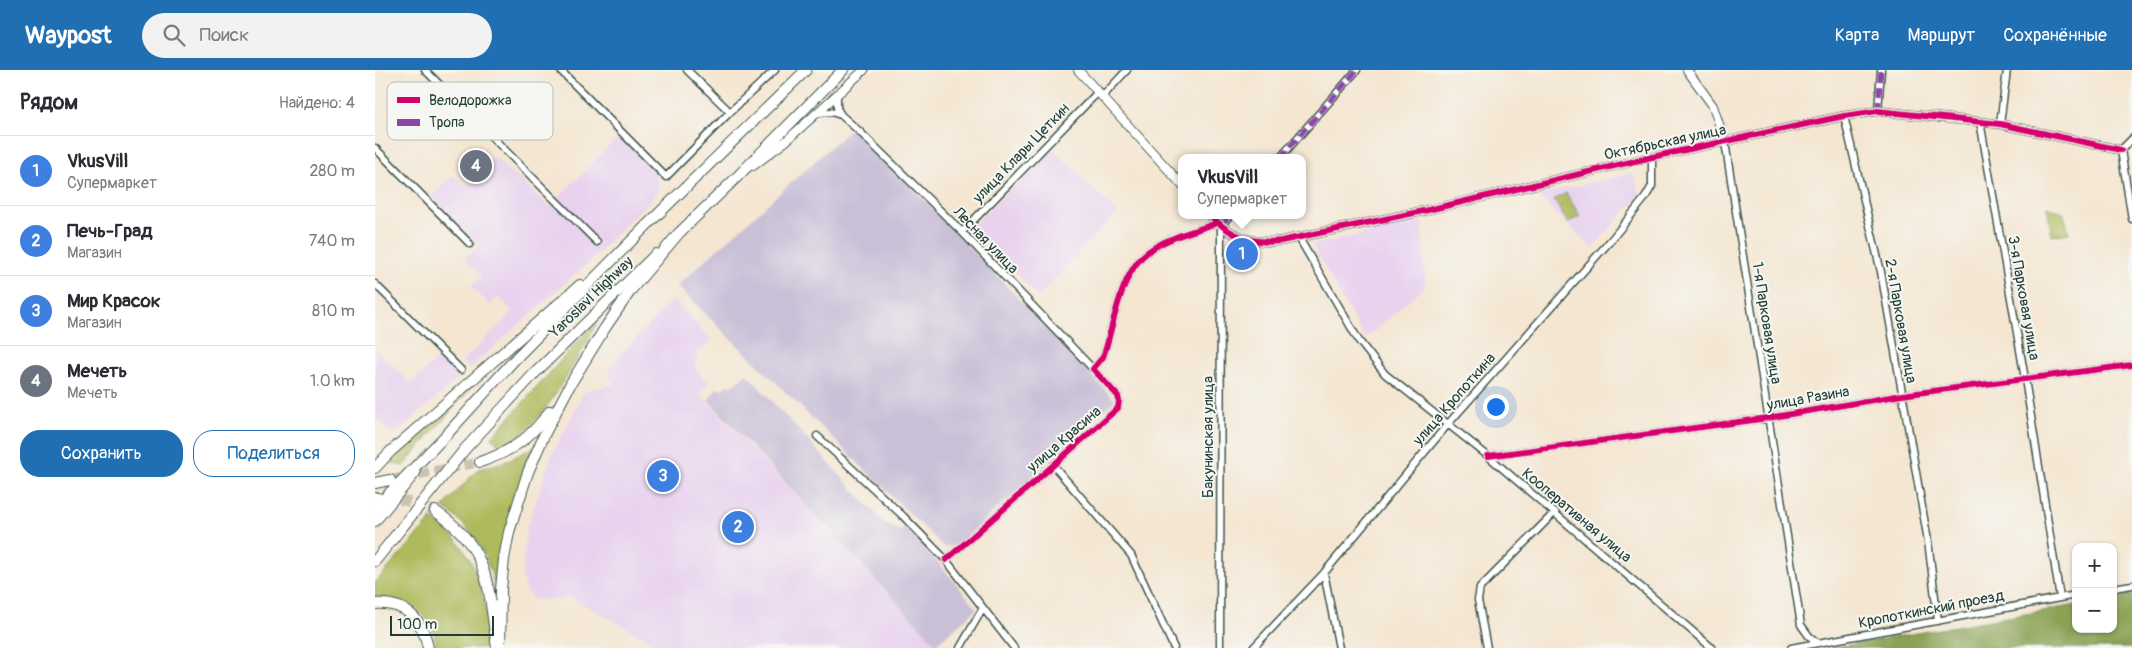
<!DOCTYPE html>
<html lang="ru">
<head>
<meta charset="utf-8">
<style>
  :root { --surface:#fff; --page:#f2f2f3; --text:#2b2b33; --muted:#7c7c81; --line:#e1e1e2; --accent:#1f6fb2 }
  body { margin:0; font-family:Pangolin,sans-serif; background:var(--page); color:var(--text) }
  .controls { position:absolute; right:15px; bottom:15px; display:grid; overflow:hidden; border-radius:10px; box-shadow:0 1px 4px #0004 }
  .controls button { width:45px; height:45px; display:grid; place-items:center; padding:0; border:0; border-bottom:1px solid var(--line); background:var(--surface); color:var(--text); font:25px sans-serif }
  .scale { position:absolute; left:15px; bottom:12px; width:104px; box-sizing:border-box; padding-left:5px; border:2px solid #1f3d34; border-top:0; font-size:14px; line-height:18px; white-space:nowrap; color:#1f3d34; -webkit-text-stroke:4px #f6f6f2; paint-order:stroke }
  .you { position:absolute; left:1120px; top:336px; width:18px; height:18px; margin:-12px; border:4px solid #fff; border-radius:50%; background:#1a73e8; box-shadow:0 0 0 8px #1a73e833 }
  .badge { display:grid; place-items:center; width:32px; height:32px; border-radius:50%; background:var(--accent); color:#fff; font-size:16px; font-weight:700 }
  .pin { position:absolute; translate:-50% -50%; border:2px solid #fff; box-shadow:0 1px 5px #0006 }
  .popup { position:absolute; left:803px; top:84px; width:128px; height:65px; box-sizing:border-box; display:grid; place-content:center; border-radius:10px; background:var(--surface); filter:drop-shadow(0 1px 4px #0005); font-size:16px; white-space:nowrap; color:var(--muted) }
  .popup b { font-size:19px; color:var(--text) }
  .popup::after { content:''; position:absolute; left:50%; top:100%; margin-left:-10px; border:10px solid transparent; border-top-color:var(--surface) }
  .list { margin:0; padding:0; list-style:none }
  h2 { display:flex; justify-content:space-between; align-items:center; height:65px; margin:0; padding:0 20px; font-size:21px }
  h2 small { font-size:16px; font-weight:400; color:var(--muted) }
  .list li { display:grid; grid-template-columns:32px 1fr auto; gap:15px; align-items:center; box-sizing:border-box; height:70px; padding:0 20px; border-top:1px solid var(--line) }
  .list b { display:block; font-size:19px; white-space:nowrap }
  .list p { margin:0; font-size:16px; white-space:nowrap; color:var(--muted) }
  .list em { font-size:16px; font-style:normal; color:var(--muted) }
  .actions { display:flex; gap:10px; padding:15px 20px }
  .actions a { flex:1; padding:11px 0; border:1px solid var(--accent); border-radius:20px; text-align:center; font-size:18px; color:var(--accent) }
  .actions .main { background:var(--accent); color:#fff }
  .icon { flex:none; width:28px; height:28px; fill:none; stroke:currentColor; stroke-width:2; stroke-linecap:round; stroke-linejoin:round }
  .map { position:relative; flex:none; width:1757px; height:578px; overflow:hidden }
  header { display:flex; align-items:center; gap:30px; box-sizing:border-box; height:70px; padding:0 25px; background:var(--accent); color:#fff }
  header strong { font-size:24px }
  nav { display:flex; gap:28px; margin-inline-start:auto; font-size:18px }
  .search { width:350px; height:45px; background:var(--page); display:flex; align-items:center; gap:12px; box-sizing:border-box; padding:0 18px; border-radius:28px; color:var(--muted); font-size:19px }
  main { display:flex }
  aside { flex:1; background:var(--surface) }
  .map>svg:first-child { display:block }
  .built { fill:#e8d2ee }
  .industrial { fill:#c9bfd7 }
  .green { fill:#afba5c; stroke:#677c48 }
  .forest { fill:#8ba254; stroke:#557044 }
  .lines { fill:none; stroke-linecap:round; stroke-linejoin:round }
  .primary-tunnel { stroke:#c9c4b2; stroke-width:10; stroke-dasharray:10 5; stroke-linecap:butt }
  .trunk-tunnel { stroke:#c9c4b2; stroke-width:10; stroke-dasharray:10 5; stroke-linecap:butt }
  .minor-casing { stroke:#3f564c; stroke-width:9 }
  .tertiary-casing { stroke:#3f564c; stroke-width:10 }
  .primary-casing { stroke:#3f564c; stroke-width:12 }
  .trunk-casing { stroke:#3f564c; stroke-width:12 }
  .minor { stroke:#fff; stroke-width:6 }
  .tertiary { stroke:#fff; stroke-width:8 }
  .primary { stroke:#fff; stroke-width:10 }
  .trunk { stroke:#fff; stroke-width:10 }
  .quiet { stroke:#8e44ad; stroke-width:5; stroke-dasharray:10 5; stroke-linecap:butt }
  .cycleway-casing { stroke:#f6f6f2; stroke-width:9 }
  .cycleway { stroke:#d6006c; stroke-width:6 }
  .labels { text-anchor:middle; stroke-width:4; stroke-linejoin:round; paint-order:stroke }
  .street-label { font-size:15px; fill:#1f3d34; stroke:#f6f6f2 }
  .key { fill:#f6f6f2; stroke:#b6beb9; stroke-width:1 }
  .key-label { font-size:14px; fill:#1f3d34 }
</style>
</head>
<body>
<header>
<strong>Waypost</strong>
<div class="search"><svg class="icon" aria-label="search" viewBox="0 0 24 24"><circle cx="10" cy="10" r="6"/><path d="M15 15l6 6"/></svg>Поиск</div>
<nav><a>Карта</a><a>Маршрут</a><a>Сохранённые</a></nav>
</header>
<main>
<aside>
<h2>Рядом<small>Найдено: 4</small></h2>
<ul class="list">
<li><span class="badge" style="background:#3f7fe0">1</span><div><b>VkusVill</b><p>Супермаркет</p></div><em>280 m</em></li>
<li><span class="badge" style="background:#3f7fe0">2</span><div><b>Печь-Град</b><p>Магазин</p></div><em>740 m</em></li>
<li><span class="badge" style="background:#3f7fe0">3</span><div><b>Мир Красок</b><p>Магазин</p></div><em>810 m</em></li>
<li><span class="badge" style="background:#6b7280">4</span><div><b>Мечеть</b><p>Мечеть</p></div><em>1.0 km</em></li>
</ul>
<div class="actions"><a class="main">Сохранить</a><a>Поделиться</a></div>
</aside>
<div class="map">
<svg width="1757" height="578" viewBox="0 0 1757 578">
  <rect width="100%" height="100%" fill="#f6f6f2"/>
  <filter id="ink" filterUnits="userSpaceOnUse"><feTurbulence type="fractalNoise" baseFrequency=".02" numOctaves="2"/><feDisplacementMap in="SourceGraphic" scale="10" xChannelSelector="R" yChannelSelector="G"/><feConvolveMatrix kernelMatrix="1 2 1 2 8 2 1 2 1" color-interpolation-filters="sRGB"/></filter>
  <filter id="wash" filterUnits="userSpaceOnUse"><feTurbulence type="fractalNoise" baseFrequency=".0096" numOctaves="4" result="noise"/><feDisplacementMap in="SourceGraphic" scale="20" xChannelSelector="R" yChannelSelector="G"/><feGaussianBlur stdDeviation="1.12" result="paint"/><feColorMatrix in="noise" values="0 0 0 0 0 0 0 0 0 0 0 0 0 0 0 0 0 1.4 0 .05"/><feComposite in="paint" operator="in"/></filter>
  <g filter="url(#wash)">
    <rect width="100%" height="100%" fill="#f4e6d1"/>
    <path class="built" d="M 247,63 L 281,99 L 284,121 L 212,194 L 94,299 L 87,292 L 138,241 L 123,227 L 115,235 L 96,217 L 107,207 L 90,189 L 104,175 L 57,126 L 78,105 L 90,117 L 119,87 L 138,105 L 140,104 L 174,137 Z
      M 678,79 L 742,142 L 663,227 L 597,156 Z
      M 1258,103 L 1266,125 L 1217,178 L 1162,125 Z
      M 1047,151 L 1050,216 L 990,269 L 937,175 Z
      M 298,229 L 337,270 L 323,283 L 319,297 L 334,313 L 325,324 L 565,578 L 289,578 L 195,527 L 183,530 L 158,529 L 151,522 L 147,502 L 151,460 L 177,384 L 210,321 L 240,314 L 233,307 L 237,294 Z
      M 0,279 L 36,313 L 66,285 L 87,305 L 19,365 L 0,347 Z"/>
    <path class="industrial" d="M 479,56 L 740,330 L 582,475 L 569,477 L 302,216 Z
      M 372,304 L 510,454 L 526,461 L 532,455 L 602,539 L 561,574 L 333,330 L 342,318 L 347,319 L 353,314 L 356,317 Z"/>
    <path class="green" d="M 1191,123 L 1205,146 L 1193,153 L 1179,130 Z
      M 1672,137 L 1688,142 L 1694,163 L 1677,166 Z
      M 227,245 C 205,282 179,336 146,365 C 141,370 133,373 126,377 L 117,367 Z
      M 115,296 L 28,396 L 10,391 Z
      M 160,377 L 124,506 L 120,520 C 113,482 99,460 68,437 L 103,399 L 129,392 Z
      M 57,449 C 104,479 110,527 116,578 L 61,578 C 61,541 31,531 0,526 L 0,513 Z"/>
    <path class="forest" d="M 1757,524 L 1757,578 L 1456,578 L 1701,535 L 1701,559 L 1738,559 L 1738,528 Z"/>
  </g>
  <g filter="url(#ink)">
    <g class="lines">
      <path class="primary-tunnel" d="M 10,428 L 32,431 L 60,441"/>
      <path class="trunk-tunnel" d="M 15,410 L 105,392"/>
      <defs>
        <path id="minor" d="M 50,0 L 222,172
          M 185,0 L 291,107 L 355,42 L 400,0
          M 312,0 L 355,42
          M 462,25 L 462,38 L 466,45
          M 728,26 L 752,0
          M 1503,41 L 1506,0
          M 443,43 L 456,42 L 466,45 L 484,61 L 587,162 L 718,299
          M 1469,46 L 1506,202 L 1553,471 L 1563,551
          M 1605,51 L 1650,309 L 1685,528
          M 1625,54 L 1632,0
          M 1757,69 L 1746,80 L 1757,149
          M 1350,72 L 1426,555 L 1434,566 L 1443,573
          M 0,78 L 95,174
          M 905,88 L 982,0
          M 587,162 L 724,21
          M 924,168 L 984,271 L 1010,304 L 1113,386 L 1337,578
          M 0,214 L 86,300
          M 442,366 L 528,446 L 571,490 L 639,578
          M 1113,386 L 1393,348 L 1527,325 L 1757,295
          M 678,395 L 756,485 L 799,578
          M 571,490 L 743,338 L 744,331 L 743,326 L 718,299 L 728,287 L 731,278 C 740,247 747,200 774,181 C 793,167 820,161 842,153
          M 949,503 L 964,578
          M 1738,518 L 1757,515
          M 585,578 L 608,538
          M 845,578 L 846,156 L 855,145
          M 878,578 L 949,503 L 1073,354 L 1236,170 L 1270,128 L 1277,116 L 1277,87
          M 1112,578 L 1103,530 L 1105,518 L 1180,442
          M 1416,578 L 1701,525"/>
        <path id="tertiary" d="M 703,0 L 807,115
          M 1312,0 L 1338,36 L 1350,72
          M 378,96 L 411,71 L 489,0
          M 835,145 C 856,167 876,174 906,171 L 1053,140 L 1277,87 L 1469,46 L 1503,41 L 1625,54 L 1746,80"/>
        <path id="primary" d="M 0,428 L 3,428
          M 60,441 C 116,478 113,518 122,578
          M 0,451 L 40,403
          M 0,491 L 90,379 L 158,305 L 281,184
          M 0,534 C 30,532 48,549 53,578"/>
        <path id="trunk" d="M 105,392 C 138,381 155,368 175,341
          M 0,398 L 15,382 L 205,215
          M 0,413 L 15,410
          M 0,438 L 74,362 L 141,288 L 271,156 L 431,0
          M 125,578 L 126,519 L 129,489 L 134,462 L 153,402 L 170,363 L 196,313 L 230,258 L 256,220 L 304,163 L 360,109 L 468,0"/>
      </defs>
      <use href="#minor" class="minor-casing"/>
      <use href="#tertiary" class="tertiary-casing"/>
      <use href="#primary" class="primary-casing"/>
      <use href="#trunk" class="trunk-casing"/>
      <use href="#minor" class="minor"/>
      <use href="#tertiary" class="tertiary"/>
      <use href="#primary" class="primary"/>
      <use href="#trunk" class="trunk"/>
      <path class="quiet" d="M 1503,41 L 1506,0
        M 905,88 L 982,0
        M 846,156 L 855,145"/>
      <defs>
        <path id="cycleway" d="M 835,145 C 856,167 876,174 906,171 L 1053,140 L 1277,87 L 1469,46 L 1503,41 L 1625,54 L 1746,80
          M 1113,386 L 1393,348 L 1527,325 L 1757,295
          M 571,490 L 743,338 L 744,331 L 743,326 L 718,299 L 728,287 L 731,278 C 740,247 747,200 774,181 C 793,167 820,161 842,153"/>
      </defs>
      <use href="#cycleway" class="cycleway-casing"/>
      <use href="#cycleway" class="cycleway"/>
    </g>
  </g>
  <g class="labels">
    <g class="street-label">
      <text transform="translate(1290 72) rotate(-12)" y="5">Октябрьская улица</text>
      <text transform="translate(646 83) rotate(-46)" y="5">улица Клары Цеткин</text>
      <text transform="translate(611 170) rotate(46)" y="5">Лесная улица</text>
      <text transform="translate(216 227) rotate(-44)" y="5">Yaroslavl Highway</text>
      <text transform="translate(1649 228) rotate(80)" y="5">3-я Парковая улица</text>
      <text transform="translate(1526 251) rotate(80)" y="5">2-я Парковая улица</text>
      <text transform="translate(1392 253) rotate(81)" y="5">1-я Парковая улица</text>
      <text transform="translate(1433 328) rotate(-10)" y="5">улица Разина</text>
      <text transform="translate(1079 329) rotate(-49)" y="5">улица Кропоткина</text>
      <text transform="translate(833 367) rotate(-90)" y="5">Бакунинская улица</text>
      <text transform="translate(689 369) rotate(-41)" y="5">улица Красина</text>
      <text transform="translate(1202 445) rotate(40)" y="5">Кооперативная улица</text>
      <text transform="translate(1556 539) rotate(-11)" y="5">Кропоткинский проезд</text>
    </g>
  </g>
  <rect x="12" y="12" width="166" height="58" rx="8" class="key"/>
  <rect x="22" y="27" width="23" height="6" fill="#d6006c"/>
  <rect x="22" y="49" width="23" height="7" fill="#8e44ad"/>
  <g class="key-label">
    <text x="54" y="35">Велодорожка</text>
    <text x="54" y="57">Тропа</text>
  </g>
</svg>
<div class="controls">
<button>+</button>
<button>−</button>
</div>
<div class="scale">100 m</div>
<div class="you"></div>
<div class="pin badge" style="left:867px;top:184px;background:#3f7fe0">1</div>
<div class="popup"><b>VkusVill</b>Супермаркет</div>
<div class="pin badge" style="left:363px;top:457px;background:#3f7fe0">2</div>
<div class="pin badge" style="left:288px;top:406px;background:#3f7fe0">3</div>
<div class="pin badge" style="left:101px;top:96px;background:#6b7280">4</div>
</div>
</main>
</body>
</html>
